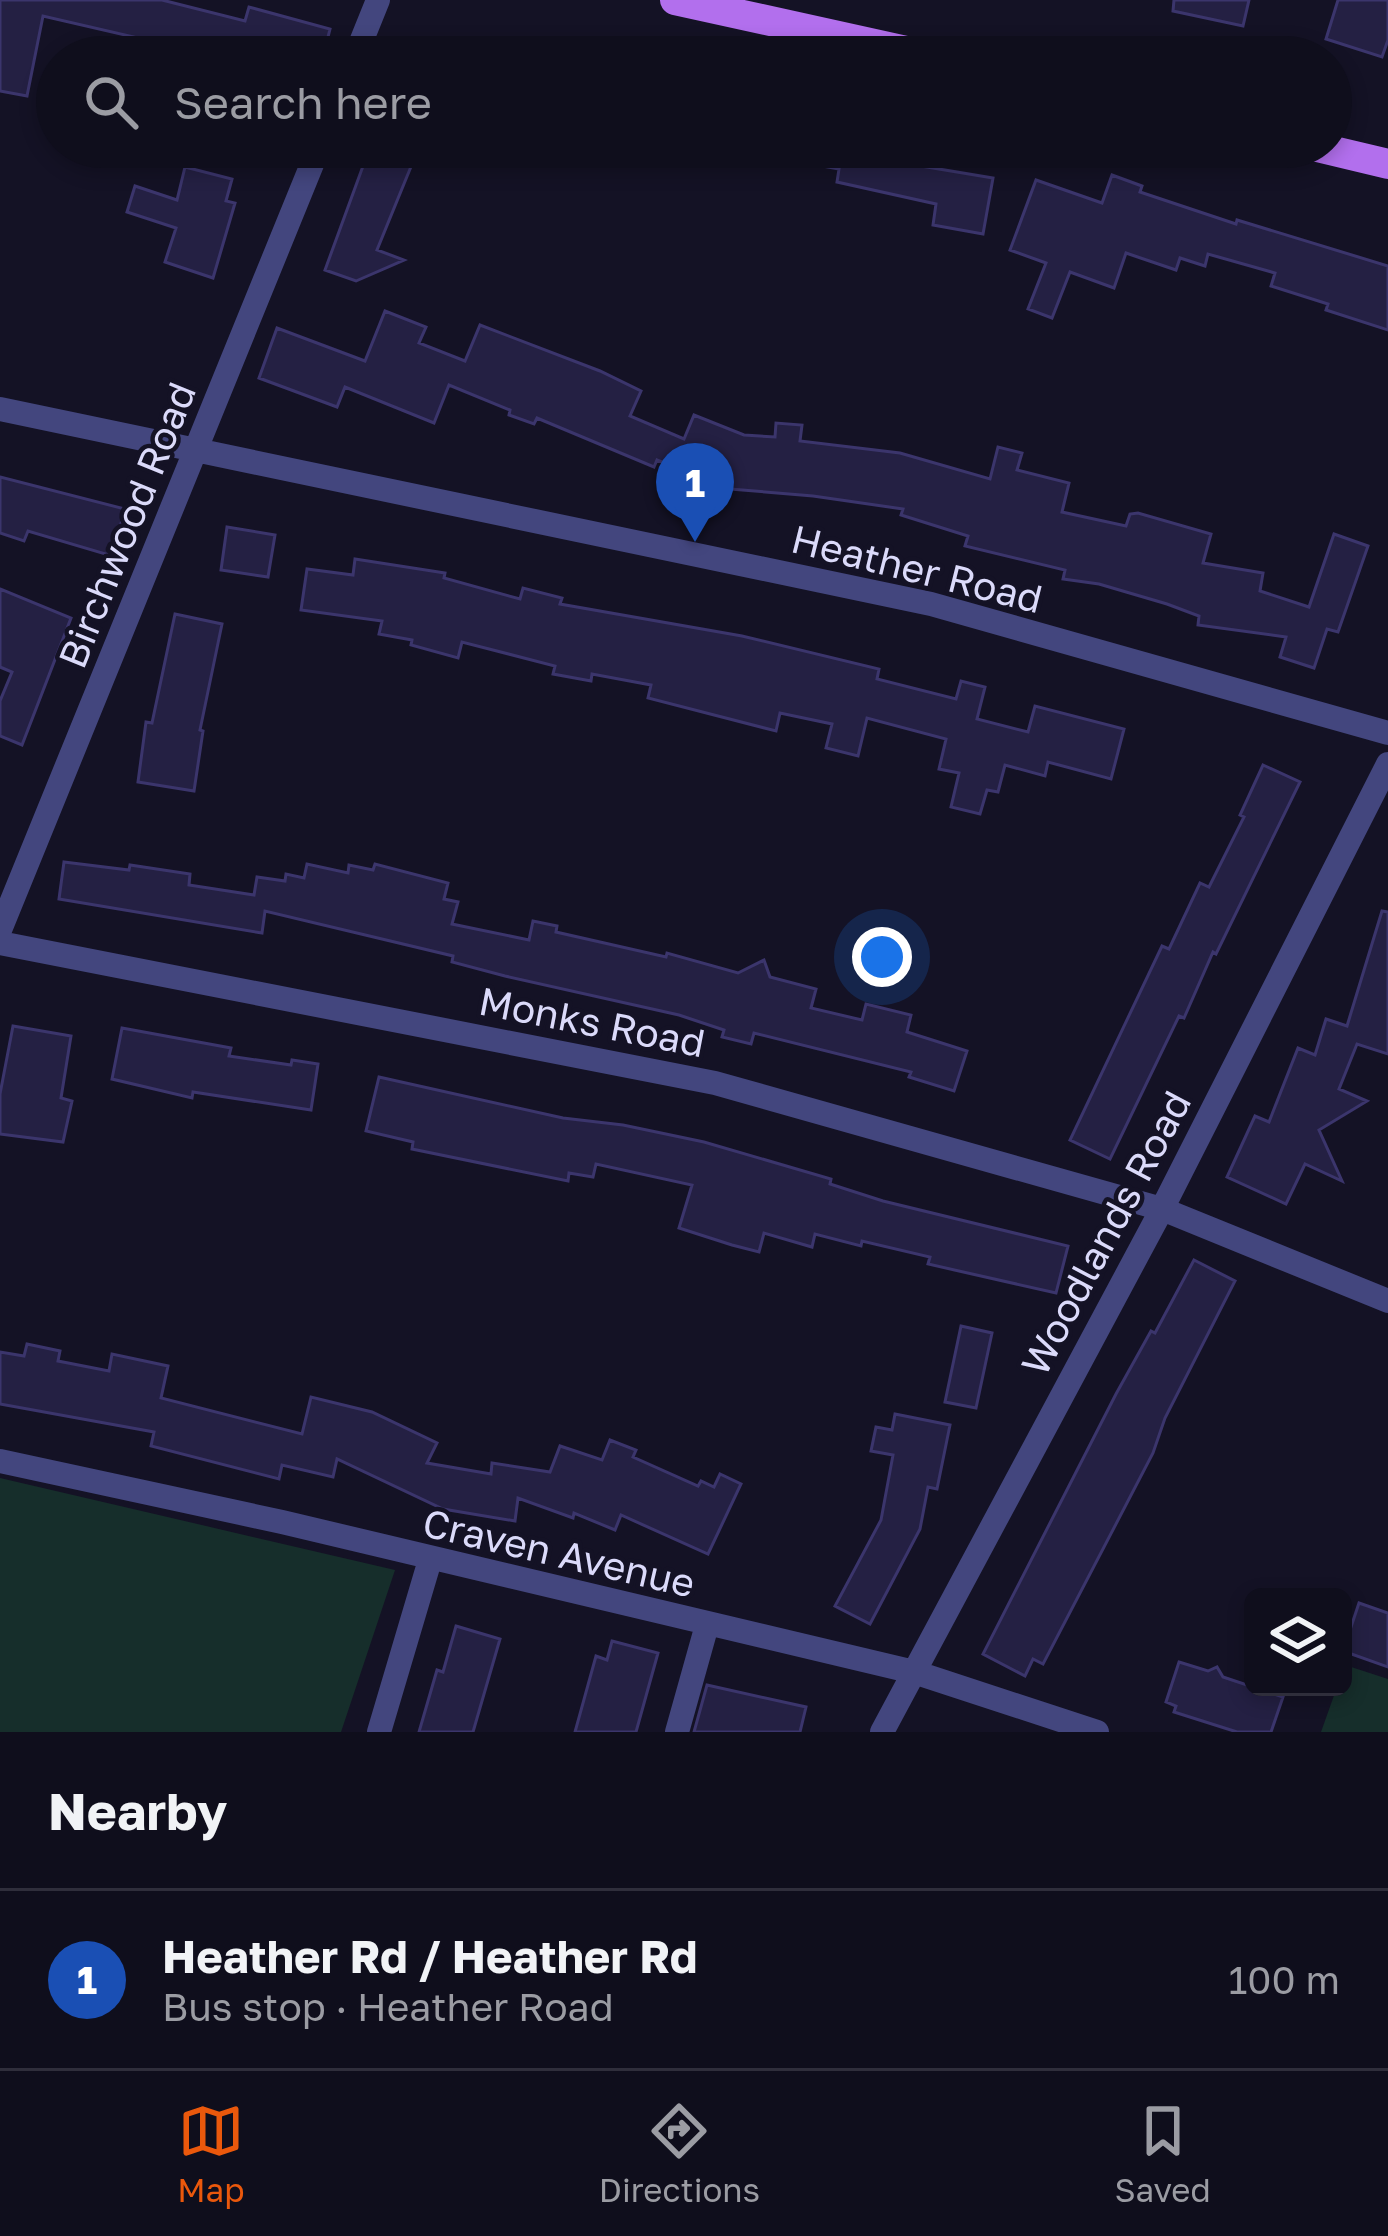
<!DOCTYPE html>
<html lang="en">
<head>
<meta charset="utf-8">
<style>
  :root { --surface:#0f0e1c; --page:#181725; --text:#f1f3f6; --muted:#9b9ca3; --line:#2f2e3b; --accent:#ea580c }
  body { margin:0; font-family:"Golos Text",sans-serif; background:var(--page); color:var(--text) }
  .controls { position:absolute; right:36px; bottom:36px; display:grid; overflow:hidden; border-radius:18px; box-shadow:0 6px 18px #0003 }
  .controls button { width:108px; height:108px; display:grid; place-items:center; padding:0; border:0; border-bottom:3px solid var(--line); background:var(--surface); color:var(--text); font:60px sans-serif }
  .you { position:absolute; left:882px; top:957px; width:42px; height:42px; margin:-30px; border:9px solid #fff; border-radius:50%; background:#1a73e8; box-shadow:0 0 0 18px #1a73e833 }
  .badge { display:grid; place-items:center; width:78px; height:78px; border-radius:50%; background:var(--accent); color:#fff; font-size:39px; font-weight:700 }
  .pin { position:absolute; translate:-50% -99px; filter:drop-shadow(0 3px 6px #0008) }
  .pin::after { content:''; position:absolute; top:63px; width:42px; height:36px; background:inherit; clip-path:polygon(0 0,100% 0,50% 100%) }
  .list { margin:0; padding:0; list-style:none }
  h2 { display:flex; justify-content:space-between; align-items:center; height:156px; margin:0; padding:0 48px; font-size:51px }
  h2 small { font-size:39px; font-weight:400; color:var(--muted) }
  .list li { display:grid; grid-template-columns:78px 1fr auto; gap:36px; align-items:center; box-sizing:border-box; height:180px; padding:0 48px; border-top:3px solid var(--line) }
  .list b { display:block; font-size:45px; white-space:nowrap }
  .list p { margin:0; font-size:39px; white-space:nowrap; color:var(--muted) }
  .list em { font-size:39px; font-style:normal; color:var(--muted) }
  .icon { flex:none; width:66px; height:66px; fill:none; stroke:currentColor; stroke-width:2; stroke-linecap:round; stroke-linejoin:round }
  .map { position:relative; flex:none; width:1388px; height:1732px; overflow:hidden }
  .search { position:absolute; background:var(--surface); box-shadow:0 6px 18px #0003; left:36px; right:36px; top:36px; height:132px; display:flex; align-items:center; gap:30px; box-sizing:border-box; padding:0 42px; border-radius:66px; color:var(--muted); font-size:45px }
  .sheet { height:336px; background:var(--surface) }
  nav { display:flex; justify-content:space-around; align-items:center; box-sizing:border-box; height:168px; border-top:3px solid var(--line); background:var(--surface); font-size:33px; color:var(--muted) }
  nav a { display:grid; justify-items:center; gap:6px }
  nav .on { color:var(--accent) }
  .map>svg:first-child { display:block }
  .green { fill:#162e2b }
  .building { fill:#242043; stroke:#3b356c; stroke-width:3 }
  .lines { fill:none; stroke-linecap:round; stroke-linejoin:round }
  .street { stroke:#43467e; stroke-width:24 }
  .primary { stroke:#b26fed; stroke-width:30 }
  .labels { text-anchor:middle; stroke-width:9; stroke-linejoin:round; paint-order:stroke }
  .street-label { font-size:39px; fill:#dbdafa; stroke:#141225 }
</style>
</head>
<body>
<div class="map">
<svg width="1388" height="1732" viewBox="0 0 1388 1732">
  <rect width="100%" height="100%" fill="#141225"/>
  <path class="green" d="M 0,1478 L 395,1570 L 341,1732 L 0,1732 Z
    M 1345,1665 L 1388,1679 L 1388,1732 L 1321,1732 L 1337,1687 L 1343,1687 Z"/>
  <path class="building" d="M 0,0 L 162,0 L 245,21 L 249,7 L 330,29 L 323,57 L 181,57 L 158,51 L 160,43 L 43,16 L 27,96 L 0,91 Z
    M 1174,0 L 1249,0 L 1243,26 L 1173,11 Z
    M 1338,0 L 1388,0 L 1388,40 L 1382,57 L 1326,39 Z
    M 370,147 L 419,147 L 377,250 L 404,260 L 356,281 L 325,270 Z
    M 790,147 L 882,147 L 898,150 L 896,158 L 921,166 L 993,178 L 983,234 L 933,225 L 936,204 L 837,182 L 839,169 L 789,160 Z
    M 185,167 L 232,179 L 226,201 L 235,203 L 213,278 L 165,262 L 176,228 L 127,212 L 135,186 L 177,200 Z
    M 1112,175 L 1142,186 L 1140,192 L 1236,224 L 1237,220 L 1388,266 L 1388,330 L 1326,310 L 1328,304 L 1271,286 L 1275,273 L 1208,254 L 1205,266 L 1180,258 L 1176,270 L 1126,253 L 1114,288 L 1070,272 L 1052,318 L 1028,309 L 1046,263 L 1010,250 L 1036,180 L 1102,203 Z
    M 385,311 L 426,327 L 419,343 L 465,361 L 480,325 L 600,371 L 641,391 L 630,416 L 684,439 L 694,415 L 744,435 L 775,437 L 776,423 L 802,425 L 800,441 L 900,453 L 990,479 L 998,447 L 1022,453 L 1017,470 L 1069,483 L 1062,512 L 1126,526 L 1130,514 L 1138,513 L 1211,534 L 1203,563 L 1263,573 L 1260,591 L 1309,607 L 1334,534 L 1368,546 L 1338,632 L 1327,629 L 1314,668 L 1280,657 L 1286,637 L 1198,625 L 1199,616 L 1167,604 L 1099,584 L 1063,579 L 1065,570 L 965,546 L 968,536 L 901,515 L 903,509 L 813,496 L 730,489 L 657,460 L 654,467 L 537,418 L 534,424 L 509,415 L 510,410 L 449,385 L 434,423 L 345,387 L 337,407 L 259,378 L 277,328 L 365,361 Z
    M 0,477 L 125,509 L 112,556 L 28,531 L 24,541 L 0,533 Z
    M 227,527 L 275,535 L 268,577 L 221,570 Z
    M 355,559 L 445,573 L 444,578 L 520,599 L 523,588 L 562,598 L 560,604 L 742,636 L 879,669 L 877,679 L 956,699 L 961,681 L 985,687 L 977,719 L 1028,732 L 1035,706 L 1124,729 L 1111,779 L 1048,762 L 1045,776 L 1005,765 L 998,792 L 987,790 L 980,814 L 951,807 L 959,773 L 939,769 L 946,739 L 867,718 L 858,756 L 826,748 L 832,724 L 780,713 L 776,731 L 648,698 L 651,685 L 592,674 L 591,681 L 553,674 L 555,666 L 462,642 L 458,658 L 411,645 L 412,640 L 379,634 L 382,621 L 301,610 L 307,569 L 353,575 Z
    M 0,589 L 71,618 L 22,745 L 0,736 L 0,701 L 12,672 L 0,667 Z
    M 175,614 L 222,624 L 200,730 L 203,731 L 194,791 L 138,782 L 146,722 L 152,723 Z
    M 1263,765 L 1300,782 L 1216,954 L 1213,952 L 1184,1018 L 1179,1016 L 1110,1159 L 1070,1140 L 1162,946 L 1169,949 L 1200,883 L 1209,887 L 1244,817 L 1240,815 Z
    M 64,862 L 129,870 L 130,865 L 190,874 L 189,885 L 254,895 L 257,877 L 285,881 L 286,874 L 304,878 L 307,864 L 348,873 L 349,865 L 373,870 L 375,864 L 448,883 L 444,899 L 458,902 L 452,924 L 529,940 L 533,921 L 557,926 L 556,932 L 666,957 L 667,953 L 738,973 L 764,960 L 770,977 L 816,989 L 811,1008 L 862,1020 L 866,1004 L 911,1015 L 907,1032 L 967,1051 L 954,1091 L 909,1077 L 911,1072 L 754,1033 L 751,1044 L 722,1037 L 724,1030 L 679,1015 L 505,976 L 452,962 L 453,956 L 265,911 L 262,933 L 59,899 Z
    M 1382,911 L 1388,912 L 1388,1054 L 1357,1044 L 1339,1089 L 1367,1101 L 1319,1130 L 1342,1181 L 1305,1164 L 1286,1204 L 1227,1177 L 1255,1116 L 1269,1122 L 1298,1048 L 1315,1055 L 1326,1019 L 1347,1026 Z
    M 13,1026 L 71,1036 L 61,1098 L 72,1101 L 63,1142 L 0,1134 L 0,1094 Z
    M 122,1028 L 231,1048 L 229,1056 L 291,1065 L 292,1060 L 318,1064 L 311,1110 L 193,1092 L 192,1098 L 112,1079 Z
    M 379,1077 L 563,1118 L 623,1125 L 704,1142 L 831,1179 L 830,1184 L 883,1201 L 1068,1246 L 1056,1293 L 928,1264 L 930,1257 L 862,1241 L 861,1246 L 815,1234 L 812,1247 L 764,1233 L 759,1252 L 732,1245 L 679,1228 L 692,1185 L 596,1164 L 593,1177 L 569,1173 L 568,1181 L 412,1149 L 413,1142 L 366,1131 Z
    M 1194,1260 L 1235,1281 L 1165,1418 L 1153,1453 L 1043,1664 L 1033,1659 L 1025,1676 L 983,1654 L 1116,1394 L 1151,1331 L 1155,1333 Z
    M 961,1326 L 992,1333 L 976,1408 L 945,1402 Z
    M 27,1344 L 60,1351 L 58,1361 L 109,1371 L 112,1354 L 168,1366 L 161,1398 L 302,1434 L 311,1397 L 372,1412 L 437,1443 L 427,1463 L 491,1474 L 492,1463 L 550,1472 L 560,1446 L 602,1460 L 610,1440 L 636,1450 L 633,1457 L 698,1486 L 701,1481 L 714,1487 L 720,1474 L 741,1484 L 708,1554 L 621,1515 L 615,1530 L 574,1513 L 573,1518 L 518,1498 L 515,1521 L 443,1509 L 337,1459 L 333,1477 L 282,1465 L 279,1479 L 151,1446 L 154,1432 L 0,1404 L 0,1352 L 24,1356 Z
    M 895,1414 L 950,1425 L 937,1489 L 928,1487 L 920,1529 L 870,1624 L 835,1606 L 881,1520 L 893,1455 L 871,1451 L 876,1427 L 892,1430 Z
    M 1359,1603 L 1388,1613 L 1388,1667 L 1343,1651 Z
    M 456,1626 L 500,1639 L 473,1732 L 419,1732 L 437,1670 L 443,1672 Z
    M 612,1641 L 658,1653 L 636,1732 L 575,1732 L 596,1656 L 607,1660 Z
    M 1179,1662 L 1208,1671 L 1217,1667 L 1223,1677 L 1283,1697 L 1271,1732 L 1237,1732 L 1174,1712 L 1176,1706 L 1166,1702 Z
    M 707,1685 L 806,1707 L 800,1732 L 694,1732 Z"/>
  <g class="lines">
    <path class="street" d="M 355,57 L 378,0
      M 0,409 L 931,604 L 1388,733
      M 0,930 L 319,147
      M 0,943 L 715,1083 L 1162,1209 L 1388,1301
      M 0,1461 L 282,1522 L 914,1672 L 1097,1732
      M 379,1732 L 430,1560
      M 677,1732 L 707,1625
      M 882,1732 L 1162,1209 L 1388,764"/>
    <path class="primary" d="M 675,0 L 933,57
      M 1317,147 L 1388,164"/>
  </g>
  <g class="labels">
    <g class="street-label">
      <text transform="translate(127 525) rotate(-68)" y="14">Birchwood Road</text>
      <text transform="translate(917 569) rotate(14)" y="14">Heather Road</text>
      <text transform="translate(592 1022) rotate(11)" y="14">Monks Road</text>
      <text transform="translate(1106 1233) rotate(-62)" y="14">Woodlands Road</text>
      <text transform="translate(559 1553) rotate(13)" y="14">Craven Avenue</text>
    </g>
  </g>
</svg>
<div class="controls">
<button><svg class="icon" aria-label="layers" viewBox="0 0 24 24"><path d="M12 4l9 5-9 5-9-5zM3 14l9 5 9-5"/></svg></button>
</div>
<div class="you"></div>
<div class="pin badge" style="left:695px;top:542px;background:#1a4fb4">1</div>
<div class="search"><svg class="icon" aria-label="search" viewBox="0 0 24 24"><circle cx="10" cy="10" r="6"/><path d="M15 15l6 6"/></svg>Search here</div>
</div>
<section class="sheet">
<h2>Nearby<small></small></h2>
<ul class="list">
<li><span class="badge" style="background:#1a4fb4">1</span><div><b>Heather Rd / Heather Rd</b><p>Bus stop · Heather Road</p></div><em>100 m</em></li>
</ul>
</section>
<nav>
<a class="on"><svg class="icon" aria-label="map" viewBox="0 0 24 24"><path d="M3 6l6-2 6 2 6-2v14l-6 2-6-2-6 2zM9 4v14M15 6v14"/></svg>Map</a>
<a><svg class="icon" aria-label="directions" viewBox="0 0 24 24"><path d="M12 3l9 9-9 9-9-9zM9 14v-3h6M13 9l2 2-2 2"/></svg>Directions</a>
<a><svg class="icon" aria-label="saved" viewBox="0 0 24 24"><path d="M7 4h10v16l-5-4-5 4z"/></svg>Saved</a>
</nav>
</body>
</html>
